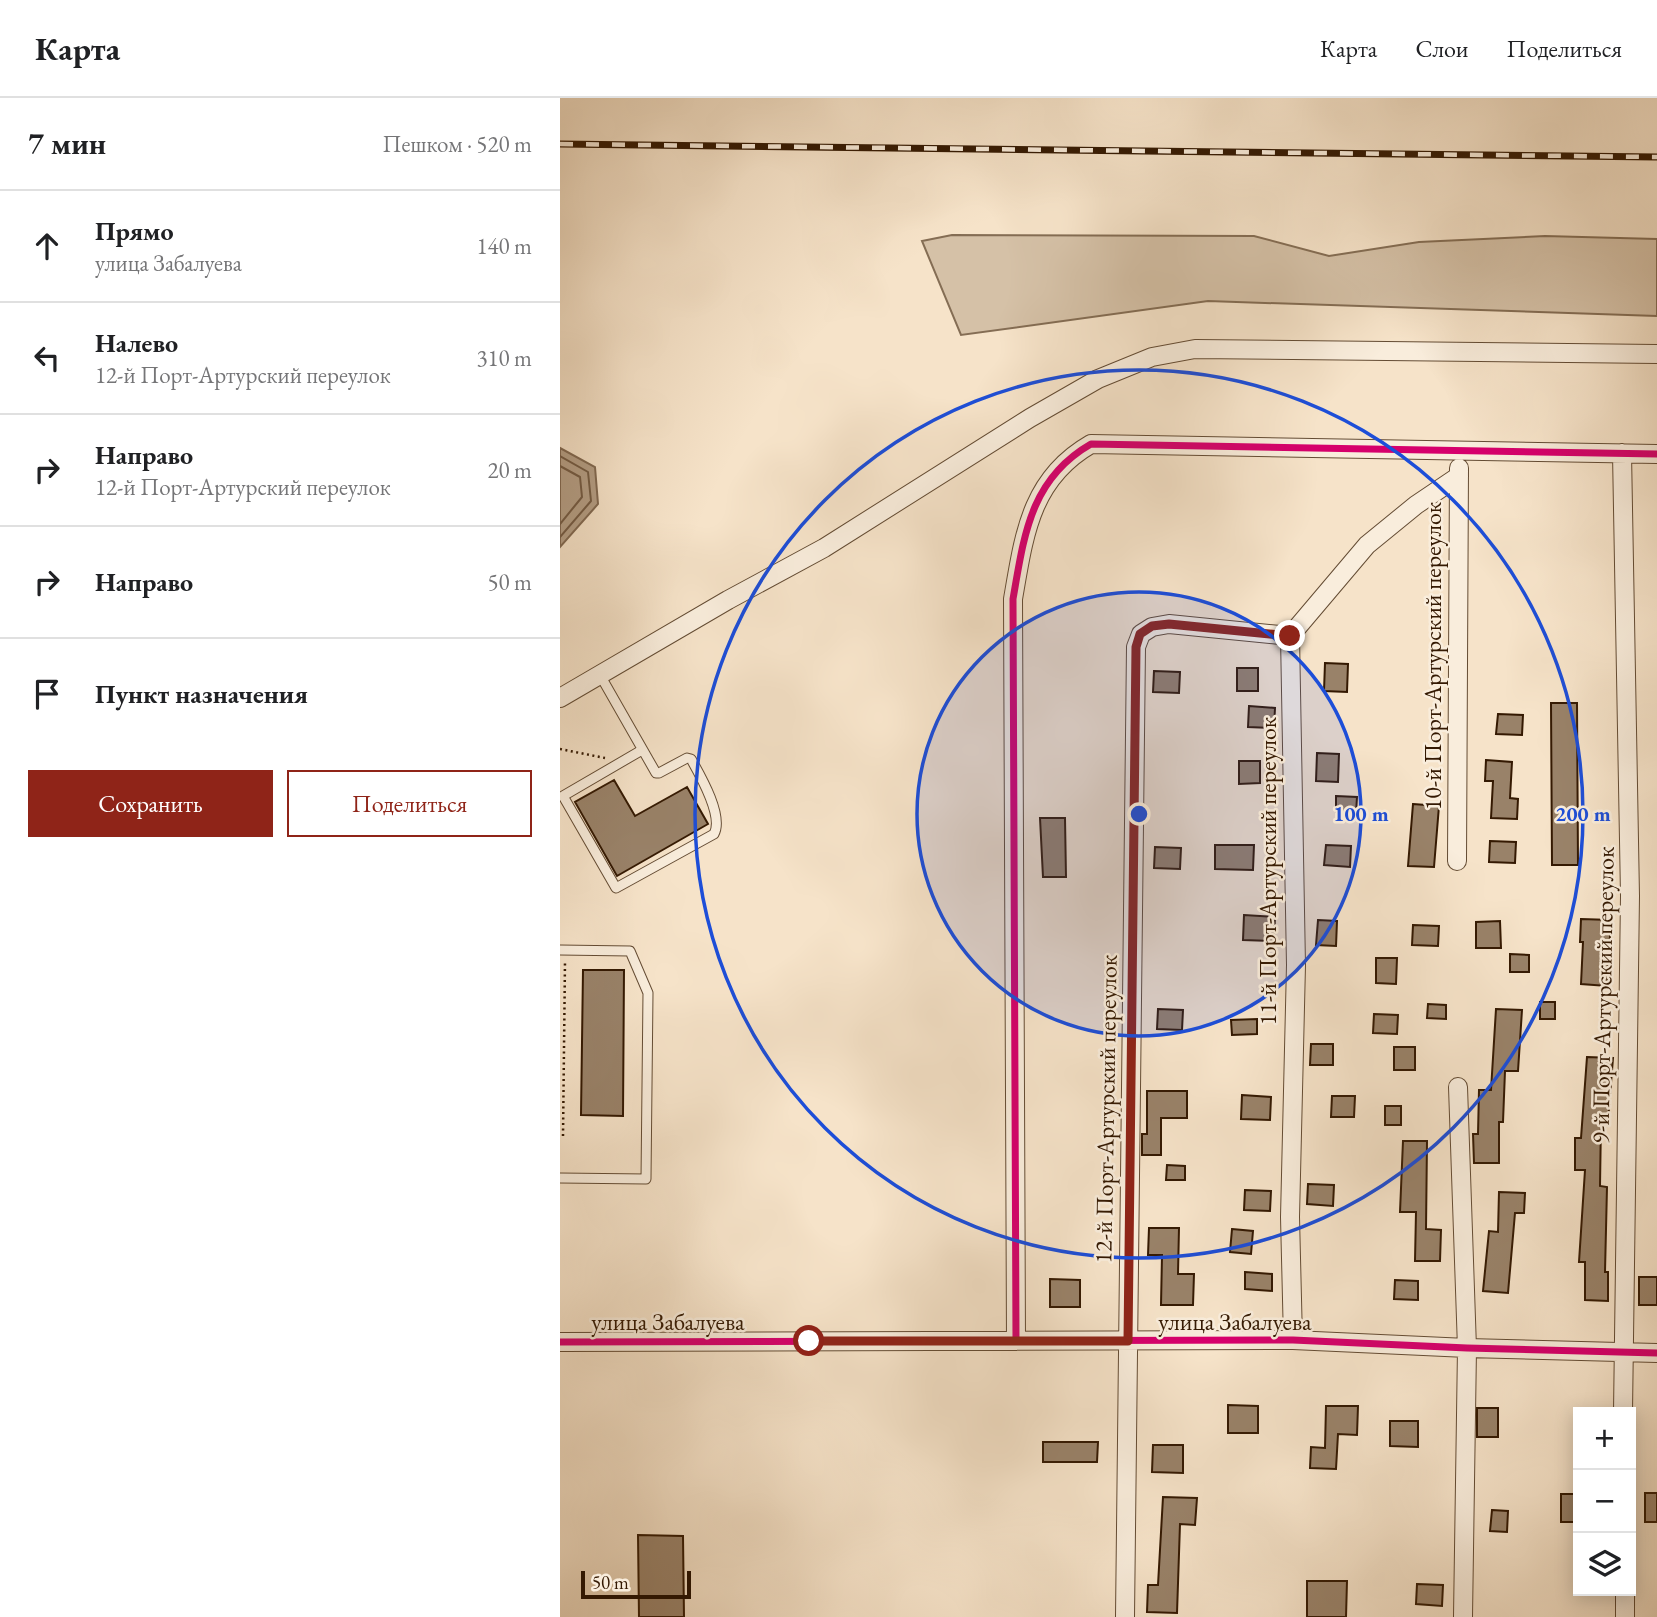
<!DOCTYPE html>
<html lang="ru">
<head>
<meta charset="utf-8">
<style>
  :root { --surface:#fff; --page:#f2f2f2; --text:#202124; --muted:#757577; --line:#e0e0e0; --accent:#8f2418 }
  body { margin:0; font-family:"EB Garamond",serif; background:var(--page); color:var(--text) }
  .controls { position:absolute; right:21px; bottom:21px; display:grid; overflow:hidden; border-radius:0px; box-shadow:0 4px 18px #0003 }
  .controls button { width:63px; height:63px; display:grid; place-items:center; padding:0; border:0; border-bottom:2px solid var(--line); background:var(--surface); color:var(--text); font:35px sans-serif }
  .scale { position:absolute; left:21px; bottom:18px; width:110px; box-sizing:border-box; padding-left:7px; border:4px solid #341902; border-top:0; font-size:19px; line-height:24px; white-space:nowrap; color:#341902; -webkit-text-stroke:5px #f9eddc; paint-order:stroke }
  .stop { position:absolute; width:21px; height:21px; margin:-16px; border:5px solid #8f2418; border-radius:50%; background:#fff }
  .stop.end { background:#8f2418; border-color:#fff; box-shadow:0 2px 7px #0008 }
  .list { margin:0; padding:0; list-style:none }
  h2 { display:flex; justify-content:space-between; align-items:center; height:91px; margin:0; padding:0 28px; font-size:30px }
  h2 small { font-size:23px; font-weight:400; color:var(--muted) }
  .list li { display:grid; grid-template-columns:46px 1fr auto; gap:21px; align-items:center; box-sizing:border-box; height:112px; padding:0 28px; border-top:2px solid var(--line) }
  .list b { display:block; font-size:26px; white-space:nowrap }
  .list p { margin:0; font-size:23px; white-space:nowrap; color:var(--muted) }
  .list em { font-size:23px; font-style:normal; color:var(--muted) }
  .actions { display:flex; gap:14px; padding:21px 28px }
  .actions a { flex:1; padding:16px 0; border:2px solid var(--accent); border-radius:0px; text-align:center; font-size:24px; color:var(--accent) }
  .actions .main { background:var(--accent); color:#fff }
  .icon { flex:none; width:38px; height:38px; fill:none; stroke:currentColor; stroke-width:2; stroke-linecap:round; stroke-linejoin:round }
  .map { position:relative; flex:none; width:1097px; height:1519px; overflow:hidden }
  header { display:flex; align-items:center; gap:42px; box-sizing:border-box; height:98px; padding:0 35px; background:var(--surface); border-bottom:2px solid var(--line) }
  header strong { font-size:33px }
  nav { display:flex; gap:38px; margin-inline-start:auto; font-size:24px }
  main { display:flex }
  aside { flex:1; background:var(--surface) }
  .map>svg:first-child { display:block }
  .green { fill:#d5c1a7; stroke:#846d54; stroke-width:2 }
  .water { fill:#b49e85; stroke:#816951; stroke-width:2 }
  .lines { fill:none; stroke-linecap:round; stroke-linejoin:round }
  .shore { stroke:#745c44; stroke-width:2 }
  .building { fill:#998269; stroke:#341902; stroke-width:2 }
  .lane-casing { stroke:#644c34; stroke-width:11 }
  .street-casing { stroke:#644c34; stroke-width:20 }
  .path { stroke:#341902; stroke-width:2.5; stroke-dasharray:2 3.5; stroke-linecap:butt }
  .lane { stroke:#f9eddc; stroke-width:9 }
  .street { stroke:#f9eddc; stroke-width:18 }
  .rail-casing { stroke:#341902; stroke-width:7 }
  .rail { stroke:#f9eddc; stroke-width:4.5; stroke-dasharray:13; stroke-linecap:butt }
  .cycleway-casing { stroke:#f9eddc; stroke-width:11 }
  .cycleway { stroke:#d6006c; stroke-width:7 }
  .route { stroke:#8f2418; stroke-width:9 }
  .ring { fill:none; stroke:#1d4ed8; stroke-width:3.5 }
  .labels { text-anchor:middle; stroke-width:5; stroke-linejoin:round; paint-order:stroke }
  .street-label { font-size:24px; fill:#341902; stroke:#f9eddc }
  .centre { fill:#1d4ed8; stroke:#f9eddc; stroke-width:3.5 }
  .ring-label { font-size:21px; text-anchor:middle; font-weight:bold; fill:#1d4ed8; stroke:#f9eddc; stroke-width:5; stroke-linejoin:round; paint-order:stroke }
</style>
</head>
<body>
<header>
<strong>Карта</strong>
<nav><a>Карта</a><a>Слои</a><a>Поделиться</a></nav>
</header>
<main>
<aside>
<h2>7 мин<small>Пешком · 520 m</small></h2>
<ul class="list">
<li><svg class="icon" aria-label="ahead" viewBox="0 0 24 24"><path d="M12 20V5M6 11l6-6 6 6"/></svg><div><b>Прямо</b><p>улица Забалуева</p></div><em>140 m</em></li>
<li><svg class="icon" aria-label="left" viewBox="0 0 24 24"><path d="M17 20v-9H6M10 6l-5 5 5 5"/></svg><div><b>Налево</b><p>12-й Порт-Артурский переулок</p></div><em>310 m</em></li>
<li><svg class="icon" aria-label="right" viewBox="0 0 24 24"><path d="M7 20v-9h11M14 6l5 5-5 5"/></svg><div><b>Направо</b><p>12-й Порт-Артурский переулок</p></div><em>20 m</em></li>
<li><svg class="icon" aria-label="right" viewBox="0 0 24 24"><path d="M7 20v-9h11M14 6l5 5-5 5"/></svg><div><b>Направо</b></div><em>50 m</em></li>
<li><svg class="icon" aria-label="arrive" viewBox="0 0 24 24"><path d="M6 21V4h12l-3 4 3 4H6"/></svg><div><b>Пункт назначения</b></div></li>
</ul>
<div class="actions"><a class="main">Сохранить</a><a>Поделиться</a></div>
</aside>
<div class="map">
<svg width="1097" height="1519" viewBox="0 0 1097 1519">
  <rect width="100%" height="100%" fill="#f6e3c9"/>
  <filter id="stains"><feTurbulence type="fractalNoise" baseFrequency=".00286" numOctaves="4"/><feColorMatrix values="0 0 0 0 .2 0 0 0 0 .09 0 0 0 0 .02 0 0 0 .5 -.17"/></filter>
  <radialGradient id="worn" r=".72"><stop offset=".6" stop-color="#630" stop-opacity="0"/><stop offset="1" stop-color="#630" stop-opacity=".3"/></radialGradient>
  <path class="green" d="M 392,137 L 694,138 L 769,158 L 859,144 L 985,138 L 1097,141 L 1097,218 L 648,203 L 401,237 L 362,143 Z"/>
  <path class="water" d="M 0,350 L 35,369 L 38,406 L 0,449 Z"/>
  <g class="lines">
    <path class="shore" d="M 0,358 L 28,374 L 31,403 L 0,439
      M 0,368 L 20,379 L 22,399 L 0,426"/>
  </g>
  <path class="building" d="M 765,565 L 788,566 L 787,594 L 764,593 Z
    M 677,570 L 698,570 L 698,593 L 677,593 Z
    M 594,573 L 620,574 L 619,595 L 593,594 Z
    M 991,605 L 1017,605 L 1018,767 L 992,767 Z
    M 689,608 L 715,610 L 714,630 L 688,629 Z
    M 938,616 L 963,617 L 962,637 L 936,636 Z
    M 757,655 L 779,656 L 778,684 L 756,683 Z
    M 926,662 L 952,664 L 950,700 L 958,701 L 957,721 L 931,720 L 933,683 L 925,683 Z
    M 679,663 L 700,663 L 700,685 L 679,686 Z
    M 54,682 L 75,718 L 127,689 L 148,726 L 57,778 L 15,704 Z
    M 776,698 L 797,699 L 796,715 L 776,714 Z
    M 853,706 L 879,708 L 874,769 L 848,768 Z
    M 480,720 L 505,720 L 506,779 L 483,779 Z
    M 930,743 L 956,744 L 955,765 L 929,764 Z
    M 655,747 L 694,747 L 693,772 L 655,771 Z
    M 766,747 L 791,748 L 790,769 L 764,767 Z
    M 595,749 L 621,750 L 620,771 L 594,770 Z
    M 684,817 L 715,819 L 714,843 L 683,842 Z
    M 1021,821 L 1051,822 L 1047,888 L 1021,886 L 1023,844 L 1020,844 Z
    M 758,822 L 777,823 L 776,848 L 756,847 Z
    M 940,823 L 941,850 L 916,850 L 916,824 Z
    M 853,827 L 879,828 L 878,848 L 852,847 Z
    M 950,856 L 969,857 L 969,874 L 950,874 Z
    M 816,860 L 837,860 L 836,886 L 816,885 Z
    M 23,872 L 64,872 L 63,1018 L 21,1017 Z
    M 980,904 L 995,904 L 995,921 L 980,921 Z
    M 868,906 L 886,907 L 886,921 L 867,920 Z
    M 598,911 L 623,912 L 622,932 L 597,931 Z
    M 936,911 L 962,912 L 958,973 L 945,973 L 943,1024 L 939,1024 L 939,1065 L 914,1065 L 913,1036 L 918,1036 L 919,992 L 931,992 Z
    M 814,916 L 838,917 L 837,936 L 813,935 Z
    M 697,921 L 697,936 L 672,937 L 671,922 Z
    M 751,946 L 773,946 L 773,967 L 750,967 Z
    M 834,949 L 855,949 L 855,972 L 834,972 Z
    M 1027,959 L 1053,960 L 1048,1023 L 1041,1023 L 1040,1088 L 1047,1089 L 1045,1174 L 1048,1174 L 1048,1203 L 1025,1202 L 1025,1164 L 1019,1164 L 1025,1072 L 1015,1072 L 1015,1040 L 1021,1040 Z
    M 587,993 L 627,993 L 627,1020 L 601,1020 L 601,1057 L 582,1057 L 582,1036 L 587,1036 Z
    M 682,997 L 711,999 L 710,1022 L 681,1021 Z
    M 772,998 L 795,998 L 794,1019 L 771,1019 Z
    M 825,1008 L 841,1008 L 841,1027 L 825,1027 Z
    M 843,1043 L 867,1043 L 866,1131 L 881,1132 L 880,1163 L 855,1163 L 856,1114 L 840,1114 Z
    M 607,1067 L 625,1068 L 625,1082 L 606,1082 Z
    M 748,1086 L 774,1087 L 773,1108 L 747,1106 Z
    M 685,1092 L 711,1093 L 710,1113 L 684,1112 Z
    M 939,1094 L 965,1095 L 964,1115 L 955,1115 L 948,1195 L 923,1193 L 929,1133 L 938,1134 Z
    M 589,1130 L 619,1130 L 618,1176 L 634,1176 L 633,1207 L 601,1207 L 602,1157 L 588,1157 Z
    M 672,1131 L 693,1133 L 691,1156 L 670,1154 Z
    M 685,1174 L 712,1176 L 712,1193 L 685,1191 Z
    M 1079,1179 L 1097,1179 L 1097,1207 L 1079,1207 Z
    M 490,1181 L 520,1182 L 520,1209 L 490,1209 Z
    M 835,1182 L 858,1183 L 858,1202 L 834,1201 Z
    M 668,1307 L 698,1308 L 698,1335 L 668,1335 Z
    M 766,1308 L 798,1308 L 797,1337 L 778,1336 L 776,1371 L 750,1370 L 751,1349 L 765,1350 Z
    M 917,1310 L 938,1310 L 938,1339 L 917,1339 Z
    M 830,1323 L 858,1323 L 858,1349 L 830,1348 Z
    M 483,1344 L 538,1344 L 537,1364 L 483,1364 Z
    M 593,1347 L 623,1347 L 623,1375 L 592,1374 Z
    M 1085,1395 L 1097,1395 L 1097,1424 L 1085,1424 Z
    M 1001,1396 L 1018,1396 L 1018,1424 L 1001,1424 Z
    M 603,1399 L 637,1400 L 635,1427 L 620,1426 L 617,1515 L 587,1514 L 588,1487 L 598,1487 Z
    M 932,1412 L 948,1413 L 947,1434 L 930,1433 Z
    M 78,1437 L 123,1438 L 124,1519 L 79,1519 Z
    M 747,1483 L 787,1483 L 786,1519 L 747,1519 Z
    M 857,1486 L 883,1487 L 882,1508 L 856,1506 Z"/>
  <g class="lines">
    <defs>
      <path id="lane" d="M 40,577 L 96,675 L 99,675 L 127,660 L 131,661 C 140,677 164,718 154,736 L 56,790 L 3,698 L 82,652
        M 0,852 L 70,853 L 88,895 L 86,1081 L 0,1080"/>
      <path id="street" d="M 1062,355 L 1070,798 L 1063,1314
        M 0,600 L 168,502 L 264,450 L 470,320 L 538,281 L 592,259 L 635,251 L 1097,256
        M 897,763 L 899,370
        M 898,989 L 907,1250 L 903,1519
        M 733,1242 L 730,1119 L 736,867 L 730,538 L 807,447 L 856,407 L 899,378
        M 456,1243 L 453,501 C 464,438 470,381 531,346 L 1097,356
        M 0,1244 L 733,1242 L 907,1250 L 1097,1255
        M 1065,1493 L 1065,1519
        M 565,1519 L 576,549 L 581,536 L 592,529 L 609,526 L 730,538"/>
    </defs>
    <use href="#lane" class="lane-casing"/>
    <use href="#street" class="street-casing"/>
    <path class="path" d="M 0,651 L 45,660
      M 3,1038 L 5,863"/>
    <use href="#lane" class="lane"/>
    <use href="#street" class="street"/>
    <defs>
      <path id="rail" d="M 0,46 L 1097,59"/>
    </defs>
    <use href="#rail" class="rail-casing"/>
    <use href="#rail" class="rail"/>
    <defs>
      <path id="cycleway" d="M 456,1243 L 453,501 C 464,438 470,381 531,346 L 1097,356
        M 0,1244 L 733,1242 L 907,1250 L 1097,1255"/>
    </defs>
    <use href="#cycleway" class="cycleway-casing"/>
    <use href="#cycleway" class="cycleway"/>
  </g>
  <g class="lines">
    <path class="route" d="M 249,1243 L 568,1243 L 576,549 L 580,536 L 592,528 L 609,526 L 730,538"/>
  </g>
  <circle cx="579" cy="716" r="222" fill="#1d4ed8" fill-opacity=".12"/>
  <g class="ring">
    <circle cx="579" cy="716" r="222"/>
    <circle cx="579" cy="716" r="444"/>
  </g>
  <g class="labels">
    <g class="street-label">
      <text transform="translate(873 558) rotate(-90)" y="8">10-й Порт-Артурский переулок</text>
      <text transform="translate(708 773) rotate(-90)" y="8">11-й Порт-Артурский переулок</text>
      <text transform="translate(1043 897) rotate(-89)" y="8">9-й Порт-Артурский переулок</text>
      <text transform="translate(546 1011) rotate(-89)" y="8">12-й Порт-Артурский переулок</text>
      <text x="108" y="1232">улица Забалуева</text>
      <text x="675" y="1232">улица Забалуева</text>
    </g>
  </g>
  <circle cx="579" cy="716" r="10" class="centre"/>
  <g class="ring-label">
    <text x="801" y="723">100 m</text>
    <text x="1023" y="723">200 m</text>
  </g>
  <rect width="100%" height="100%" filter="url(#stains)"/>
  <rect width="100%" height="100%" fill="url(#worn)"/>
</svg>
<div class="controls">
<button>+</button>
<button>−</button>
<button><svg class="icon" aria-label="layers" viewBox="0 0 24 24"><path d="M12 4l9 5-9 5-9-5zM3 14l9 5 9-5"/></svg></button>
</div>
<div class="scale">50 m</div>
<div class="stop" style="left:249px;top:1243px"></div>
<div class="stop end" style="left:730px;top:538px"></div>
</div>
</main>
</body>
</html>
